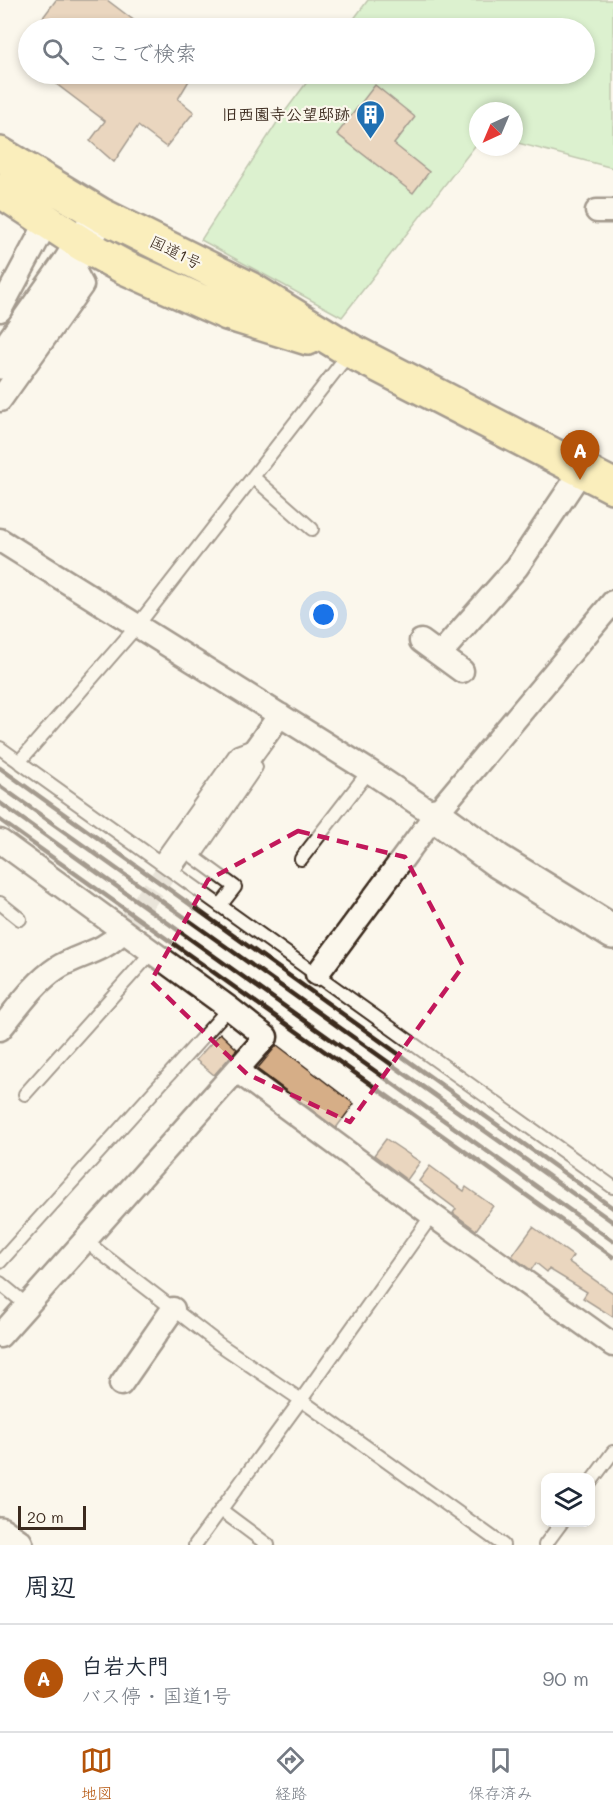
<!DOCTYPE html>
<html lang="ja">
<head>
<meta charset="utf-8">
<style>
  :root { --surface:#fff; --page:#f2f2f3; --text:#1f2937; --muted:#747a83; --line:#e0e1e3; --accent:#b45309 }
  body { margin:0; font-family:Mali,"Klee One",sans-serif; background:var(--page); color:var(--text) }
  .controls { position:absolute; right:18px; bottom:18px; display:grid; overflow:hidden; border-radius:12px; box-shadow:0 3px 9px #0003 }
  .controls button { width:54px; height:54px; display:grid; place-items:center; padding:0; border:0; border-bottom:2px solid var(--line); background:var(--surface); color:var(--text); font:30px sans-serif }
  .compass { position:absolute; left:469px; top:102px; width:54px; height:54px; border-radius:50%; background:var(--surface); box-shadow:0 3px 9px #0003; rotate:224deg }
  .scale { position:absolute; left:18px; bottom:15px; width:68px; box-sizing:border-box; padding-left:6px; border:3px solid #3b2a1e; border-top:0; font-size:16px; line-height:21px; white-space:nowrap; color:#3b2a1e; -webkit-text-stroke:4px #fbf7ec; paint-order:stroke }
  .you { position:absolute; left:324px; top:615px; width:21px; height:21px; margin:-15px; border:4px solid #fff; border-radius:50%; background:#1a73e8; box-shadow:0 0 0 9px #1a73e833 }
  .badge { display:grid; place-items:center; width:39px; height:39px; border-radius:50%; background:var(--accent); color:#fff; font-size:20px; font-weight:700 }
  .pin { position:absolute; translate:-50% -50px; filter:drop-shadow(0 2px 3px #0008) }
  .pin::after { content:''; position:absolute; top:32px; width:21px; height:18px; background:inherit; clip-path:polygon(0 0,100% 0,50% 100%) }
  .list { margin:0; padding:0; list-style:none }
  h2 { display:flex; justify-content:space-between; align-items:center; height:78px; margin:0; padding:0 24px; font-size:26px }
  h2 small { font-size:20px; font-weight:400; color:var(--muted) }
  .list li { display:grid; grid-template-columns:39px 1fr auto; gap:18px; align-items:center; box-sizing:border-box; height:108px; padding:0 24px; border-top:2px solid var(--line) }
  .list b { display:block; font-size:22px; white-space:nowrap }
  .list p { margin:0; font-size:20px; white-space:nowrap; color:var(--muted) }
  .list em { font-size:20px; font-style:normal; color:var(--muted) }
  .icon { flex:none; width:33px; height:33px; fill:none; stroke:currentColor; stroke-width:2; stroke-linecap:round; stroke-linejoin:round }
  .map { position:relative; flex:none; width:613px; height:1545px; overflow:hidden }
  .search { position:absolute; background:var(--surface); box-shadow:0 3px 9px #0003; left:18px; right:18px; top:18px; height:66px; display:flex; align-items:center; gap:15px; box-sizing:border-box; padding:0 21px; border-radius:33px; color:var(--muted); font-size:22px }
  .sheet { height:186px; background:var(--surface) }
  nav { display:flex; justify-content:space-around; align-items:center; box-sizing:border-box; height:84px; border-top:2px solid var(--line); background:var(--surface); font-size:16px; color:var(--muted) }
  nav a { display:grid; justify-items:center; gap:3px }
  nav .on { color:var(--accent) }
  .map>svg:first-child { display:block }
  .green { fill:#b5e9aa; stroke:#788a64; stroke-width:1.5 }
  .building { fill:#d6ae87; stroke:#3b2a1e; stroke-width:1.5 }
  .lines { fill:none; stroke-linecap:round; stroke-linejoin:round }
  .street-tunnel { stroke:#d5cec3; stroke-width:22; stroke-dasharray:22 11; stroke-linecap:butt }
  .lane-casing { stroke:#3b2a1e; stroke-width:16 }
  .street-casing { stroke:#3b2a1e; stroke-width:27 }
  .secondary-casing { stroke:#3b2a1e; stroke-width:38 }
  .highway-casing { stroke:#3b2a1e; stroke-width:38 }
  .lane { stroke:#fbf7ec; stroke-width:12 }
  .street { stroke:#fbf7ec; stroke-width:22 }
  .secondary { stroke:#fbf7ec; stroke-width:33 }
  .highway { stroke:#f8e281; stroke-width:33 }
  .rail { stroke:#3b2a1e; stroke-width:4.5 }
  .marked { fill:none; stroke:#c2185b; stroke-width:4.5; stroke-dasharray:12 8; stroke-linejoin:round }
  .labels { text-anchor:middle; stroke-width:4.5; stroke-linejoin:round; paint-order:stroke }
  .poi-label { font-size:16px; font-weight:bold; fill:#3b2a1e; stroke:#fbf7ec; text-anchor:end }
  .street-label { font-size:16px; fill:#3b2a1e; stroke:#fbf7ec }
</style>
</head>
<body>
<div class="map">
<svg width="613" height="1545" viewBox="0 0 613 1545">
  <rect width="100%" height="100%" fill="#fbf7ec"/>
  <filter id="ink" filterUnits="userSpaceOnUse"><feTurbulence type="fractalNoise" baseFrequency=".0167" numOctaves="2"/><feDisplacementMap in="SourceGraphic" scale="12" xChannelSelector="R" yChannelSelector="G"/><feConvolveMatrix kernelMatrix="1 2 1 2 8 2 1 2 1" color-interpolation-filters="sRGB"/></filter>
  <g filter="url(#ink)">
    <path class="green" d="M 368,0 L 613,0 L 613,168 L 514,142 L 514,111 L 478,111 L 478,142 L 342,317 L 201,240 L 278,121 L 313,74 L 584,74 L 584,28 L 347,28 Z"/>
    <path class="building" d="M 56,0 L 107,0 L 144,28 L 35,28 Z
      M 43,74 L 193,74 L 178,99 L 194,112 L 166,147 L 138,126 L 114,162 L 90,141 L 105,121 Z
      M 375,85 L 415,117 L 394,144 L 429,172 L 413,193 L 337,134 Z
      M 220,1033 L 237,1049 L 214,1075 L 196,1060 Z
      M 277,1045 L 354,1104 L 336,1128 L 257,1069 Z
      M 386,1139 L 420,1162 L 407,1180 L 374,1155 Z
      M 430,1166 L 464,1191 L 466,1187 L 493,1206 L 476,1230 L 453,1213 L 456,1209 L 419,1181 Z
      M 533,1227 L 573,1256 L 569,1262 L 613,1293 L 613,1317 L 583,1298 L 587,1292 L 549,1269 L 547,1272 L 536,1263 L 531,1270 L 512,1256 Z"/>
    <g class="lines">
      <path class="street-tunnel" d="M 121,933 L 172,864"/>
      <defs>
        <path id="lane" d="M 253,477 L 312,529
          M 0,748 L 613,1187
          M 19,762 L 137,626 L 350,352
          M 301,859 L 369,771
          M 159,862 L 237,752 L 253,746
          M 0,903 L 20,919
          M 220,906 L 235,887 L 194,857 L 256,767
          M 25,1094 L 152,952
          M 84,1240 L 219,1344 L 301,1400 L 503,1545
          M 0,1262 L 229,1008
          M 0,1283 L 28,1306
          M 590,1483 L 613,1452
          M 221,1510 L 268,1545
          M 195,1545 L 301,1400 L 432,1215
          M 545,1545 L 562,1522"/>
        <path id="street" d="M 597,211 L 613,211
          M 0,310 L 48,220
          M 0,400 L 82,285 L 70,263
          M 0,540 L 369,771 L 435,815
          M 421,641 L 462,671
          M 440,654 L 517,567 L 582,470
          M 0,841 L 229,1008 L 266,1037 L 0,1336
          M 172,864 L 280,715
          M 317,974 L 435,815 L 613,602
          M 0,1029 C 17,1009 34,983 57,968 C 79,954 102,953 121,933
          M 237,1071 L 432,1215 L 613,1345
          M 121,1384 L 173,1309"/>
        <path id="secondary" d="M 0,362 L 70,263 L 97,220
          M 435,815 L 498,861 L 613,932
          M 0,1534 L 16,1545"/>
        <path id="highway" d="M 0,154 L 101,215 L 250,289 L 351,351 L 613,486
          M 0,190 L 82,244 L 126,268 L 227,313 L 308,338"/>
      </defs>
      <use href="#lane" class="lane-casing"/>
      <use href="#street" class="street-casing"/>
      <use href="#secondary" class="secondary-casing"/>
      <use href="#highway" class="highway-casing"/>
      <use href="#lane" class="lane"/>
      <use href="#street" class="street"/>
      <use href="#secondary" class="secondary"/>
      <use href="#highway" class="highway"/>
      <path class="rail" d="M 0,768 L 613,1208
        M 0,786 L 613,1222
        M 0,803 L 613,1241
        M 0,820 L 613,1257"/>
    </g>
  </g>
  <path d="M0 0H613V1545H0ZM 298,831 L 405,857 L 463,966 L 350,1122 L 247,1074 L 151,981 L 208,880 Z" fill="#fbf7ec" fill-opacity=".55" fill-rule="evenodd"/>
  <path class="marked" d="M 298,831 L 405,857 L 463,966 L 350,1122 L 247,1074 L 151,981 L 208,880 Z"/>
  <defs>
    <symbol id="building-pin" viewBox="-11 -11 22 30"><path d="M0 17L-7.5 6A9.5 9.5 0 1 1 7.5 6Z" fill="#1f6fb2" stroke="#fbf7ec"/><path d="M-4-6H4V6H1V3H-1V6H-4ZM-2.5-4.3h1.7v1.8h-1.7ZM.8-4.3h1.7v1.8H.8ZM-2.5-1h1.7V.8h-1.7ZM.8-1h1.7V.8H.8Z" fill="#fff"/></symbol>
  </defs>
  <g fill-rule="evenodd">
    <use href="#building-pin" x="354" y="98" width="33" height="45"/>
  </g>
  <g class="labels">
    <g class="poi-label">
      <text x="350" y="120">旧西園寺公望邸跡</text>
    </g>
    <g class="street-label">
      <text transform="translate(176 252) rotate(26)" y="6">国道1号</text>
    </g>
  </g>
</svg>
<div class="controls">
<button><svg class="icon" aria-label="layers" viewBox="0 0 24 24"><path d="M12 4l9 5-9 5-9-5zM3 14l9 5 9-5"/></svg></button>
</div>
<svg class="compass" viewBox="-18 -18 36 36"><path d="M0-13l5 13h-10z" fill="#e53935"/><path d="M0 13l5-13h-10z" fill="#747a83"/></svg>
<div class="scale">20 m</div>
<div class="you"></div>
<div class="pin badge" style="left:580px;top:480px">A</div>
<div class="search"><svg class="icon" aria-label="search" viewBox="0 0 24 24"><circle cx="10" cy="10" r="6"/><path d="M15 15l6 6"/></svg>ここで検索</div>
</div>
<section class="sheet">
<h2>周辺<small></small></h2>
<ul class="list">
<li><span class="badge">A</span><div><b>白岩大門</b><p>バス停 · 国道1号</p></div><em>90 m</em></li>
</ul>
</section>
<nav>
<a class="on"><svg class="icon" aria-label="map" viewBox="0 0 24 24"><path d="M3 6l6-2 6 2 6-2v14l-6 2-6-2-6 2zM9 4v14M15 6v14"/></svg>地図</a>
<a><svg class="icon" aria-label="directions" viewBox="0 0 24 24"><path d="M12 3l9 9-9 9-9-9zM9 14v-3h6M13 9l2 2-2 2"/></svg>経路</a>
<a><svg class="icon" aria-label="saved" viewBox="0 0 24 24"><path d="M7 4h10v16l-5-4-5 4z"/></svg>保存済み</a>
</nav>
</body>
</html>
